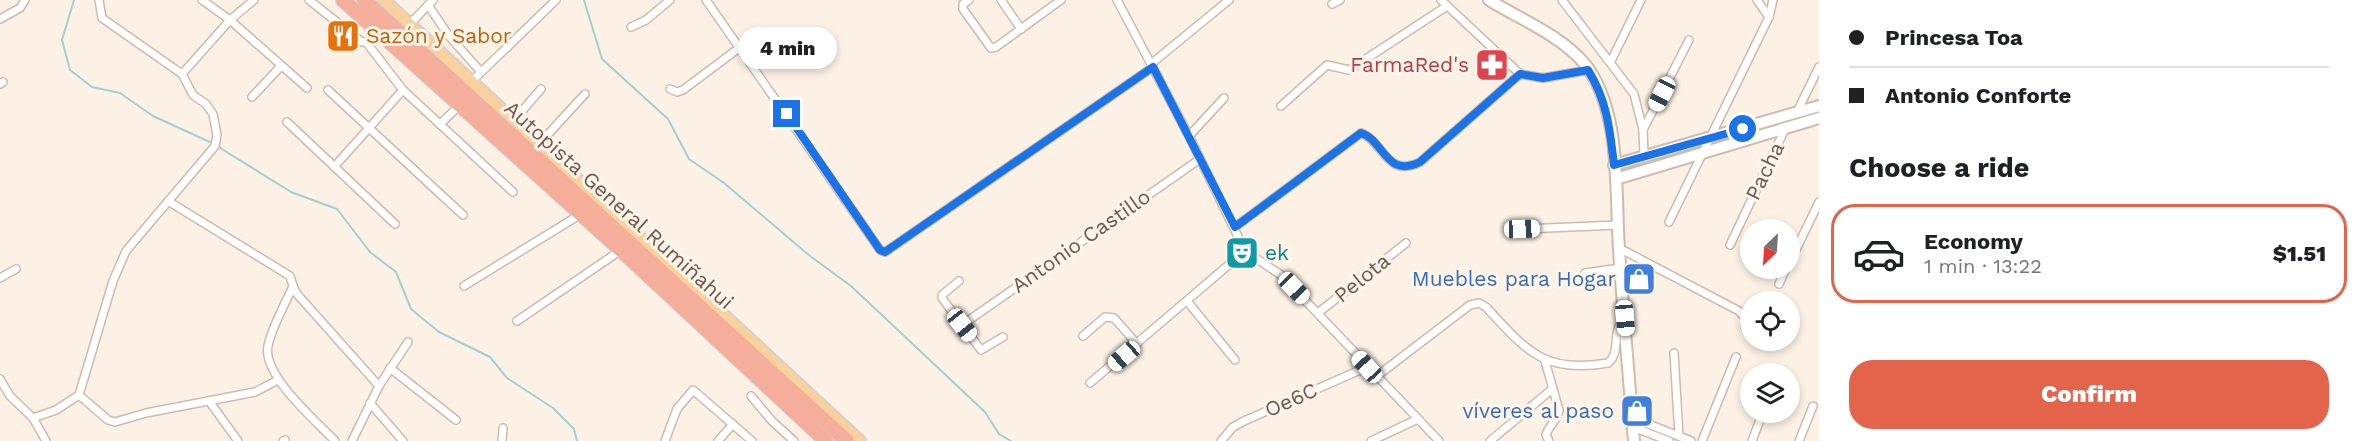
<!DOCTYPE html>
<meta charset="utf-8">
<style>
body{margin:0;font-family:"Work Sans",sans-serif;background:#f6f6f6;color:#202124;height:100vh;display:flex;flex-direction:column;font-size:22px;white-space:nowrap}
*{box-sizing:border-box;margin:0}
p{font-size:20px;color:#757577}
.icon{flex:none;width:33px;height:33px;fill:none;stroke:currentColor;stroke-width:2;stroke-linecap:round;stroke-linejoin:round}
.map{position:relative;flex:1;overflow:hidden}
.details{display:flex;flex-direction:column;background:#fff;width:540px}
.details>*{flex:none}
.hud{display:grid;align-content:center;height:132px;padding:0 30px;background:#fff}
.needle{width:39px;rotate:205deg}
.controls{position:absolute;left:1740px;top:219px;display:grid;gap:12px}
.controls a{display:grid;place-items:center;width:60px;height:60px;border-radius:50%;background:#fff;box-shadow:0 3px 9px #0003;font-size:30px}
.end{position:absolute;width:27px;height:27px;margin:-14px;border:8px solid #1a73e8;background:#fff;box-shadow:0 0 0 3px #fff}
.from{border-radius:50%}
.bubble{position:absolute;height:42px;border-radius:21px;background:#fff;box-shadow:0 3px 9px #0003;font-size:20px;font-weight:800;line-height:42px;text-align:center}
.car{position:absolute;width:18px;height:36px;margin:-18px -9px;border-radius:8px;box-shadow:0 0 4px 2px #0007;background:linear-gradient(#fff 24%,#345 0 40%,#fff 0 76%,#345 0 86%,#fff 0)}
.hud b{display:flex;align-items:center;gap:21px;height:57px;font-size:22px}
.hud b+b{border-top:2px solid #e0e0e0}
.hud i{width:15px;height:15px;background:#202124}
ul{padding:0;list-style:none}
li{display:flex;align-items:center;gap:18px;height:99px;margin:0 12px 9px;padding:0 18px;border:3px solid transparent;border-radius:24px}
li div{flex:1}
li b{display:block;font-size:22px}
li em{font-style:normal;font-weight:800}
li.active{border-color:#e3644b}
li>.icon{width:54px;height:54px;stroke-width:1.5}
h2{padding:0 30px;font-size:27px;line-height:72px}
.primary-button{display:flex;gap:12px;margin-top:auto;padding:12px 30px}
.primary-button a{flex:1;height:69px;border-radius:24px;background:#e3644b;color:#fff;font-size:24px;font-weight:800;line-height:69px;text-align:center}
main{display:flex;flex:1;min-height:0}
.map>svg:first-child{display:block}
</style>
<main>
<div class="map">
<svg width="1819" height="441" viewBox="0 0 1819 441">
<rect width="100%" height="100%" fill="#fcf1e4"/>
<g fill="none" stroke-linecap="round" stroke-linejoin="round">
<g stroke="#9fd1d6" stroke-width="2">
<path d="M74,0L62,40L70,70L92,87L120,93L153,116L212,143"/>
<path d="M584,0L602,59L668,119L689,159L724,183L810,256L851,286L985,412L999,434L1011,441"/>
<path d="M217,146L291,192L337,209L370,252L396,272L411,309L439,332L490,357L507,378L553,408L574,429L577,441"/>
</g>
<defs>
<g id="street">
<path d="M202,0L230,20L307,88"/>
<path d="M309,0L362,42H370L383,35"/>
<path d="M706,0L880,250L885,252L1153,67"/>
<path d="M969,0L963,4V9L991,48L996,47L1061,0"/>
<path d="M1001,0L1021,29"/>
<path d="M1117,0L1189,136L1245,251L1281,275L1439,441"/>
<path d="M1441,0L1520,74L1543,78L1588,70"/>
<path d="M1562,0L1634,94L1643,130L1644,156"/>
<path d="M1757,0L1769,17"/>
<path d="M1332,4L1340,0"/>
<path d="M428,5L449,36L480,71"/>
<path d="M0,19L20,8L25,0"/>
<path d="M410,24L433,0"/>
<path d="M631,27L646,20L670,0"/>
<path d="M366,42L403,90L513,192"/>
<path d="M1611,61L1641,0"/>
<path d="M1151,64L1229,0"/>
<path d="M182,74L230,20L254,0"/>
<path d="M472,81L556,0"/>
<path d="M0,84L3,82"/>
<path d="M670,89L677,92L683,90L739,48"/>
<path d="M328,90L463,215"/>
<path d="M252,97L281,66"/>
<path d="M1281,106L1327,65L1349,70L1447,6"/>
<path d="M1797,112L1819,67"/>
<path d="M515,119L541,89"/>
<path d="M287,122L395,224"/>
<path d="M440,124L460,105"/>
<path d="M1643,130L1689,40"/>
<path d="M1189,136L1224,98"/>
<path d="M540,143L585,94"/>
<path d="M334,167L403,90"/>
<path d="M168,201L290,276L293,286C285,305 272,326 268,346C262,375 316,421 335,441"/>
<path d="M1669,222L1769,17L1773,0"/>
<path d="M1235,227L1361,133C1384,141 1386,179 1420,162L1520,74"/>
<path d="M1523,229L1618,225"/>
<path d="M1730,245L1785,129"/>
<path d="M1619,248L1739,311L1745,318V327"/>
<path d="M1790,262L1819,202"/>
<path d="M1585,273L1620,268"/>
<path d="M0,278L16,269"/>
<path d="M959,281L942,295V298L981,350L1003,337"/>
<path d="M1779,284L1786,268"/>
<path d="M293,286L297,294L379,386"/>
<path d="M464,286L581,214"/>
<path d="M1187,301L1235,360"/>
<path d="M1318,313L1406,243"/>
<path d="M517,321L621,250"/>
<path d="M962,325L1200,159"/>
<path d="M1083,336L1105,317L1114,318L1137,344"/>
<path d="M1674,353L1679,436"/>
<path d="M1545,361L1559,410C1557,421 1549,425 1546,435L1549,441"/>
<path d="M390,368L456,420"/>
<path d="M1377,376L1470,305L1479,303L1486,307C1526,350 1543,374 1608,363C1622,352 1610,331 1625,318"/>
<path d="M0,379L10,396L33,418L46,441"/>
<path d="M1090,383L1245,251"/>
<path d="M79,395L108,420L115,422L146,413L255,392L278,380"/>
<path d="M751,396L772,421L794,441"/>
<path d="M209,401L238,441"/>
<path d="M370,403L403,441"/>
<path d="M33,418L56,410L79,395L113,281L126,251L215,146L217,135L213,114L206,104L193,95L182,74L102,18L99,0"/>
<path d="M1633,418L1691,441"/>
<path d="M1633,427L1669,441"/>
<path d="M283,441L285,440"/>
<path d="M352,441L379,386L408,342"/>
<path d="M502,441L503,428"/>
<path d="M665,441L677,409L693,390L752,441"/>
<path d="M718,441L733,424"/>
<path d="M1221,441L1233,427L1244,421L1367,367"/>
<path d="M1371,441L1418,419"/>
<path d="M1490,441L1551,390"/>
<path d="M1702,441L1736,357"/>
<path d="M1752,441L1763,412"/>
<path d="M1799,441L1813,406"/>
</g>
<g id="secondary">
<path d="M1489,0C1520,19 1560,35 1584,63C1622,109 1615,193 1619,249C1623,313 1629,377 1634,441"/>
<path d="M1614,165L1819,106"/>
<path d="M1616,179L1819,118"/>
</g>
<path id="primary" d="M384,0L860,441"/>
<g id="highway">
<path d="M343,0L621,250L826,441"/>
<path d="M364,0L847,441"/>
</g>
</defs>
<use href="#street" stroke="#cfbaad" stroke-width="10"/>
<use href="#secondary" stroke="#d2baab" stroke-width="14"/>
<use href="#primary" stroke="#d8d0cc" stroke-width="14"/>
<use href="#highway" stroke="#d8d0cc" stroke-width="16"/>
<use href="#street" stroke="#fff" stroke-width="7"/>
<use href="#secondary" stroke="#fff" stroke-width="10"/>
<use href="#primary" stroke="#f9d19d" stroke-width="10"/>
<use href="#highway" stroke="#f5ae9c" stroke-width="14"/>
</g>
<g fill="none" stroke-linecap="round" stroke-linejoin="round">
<path stroke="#1a73e8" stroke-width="8" d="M787,114L880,250L885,252L1153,67L1235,227L1361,133C1384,140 1386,179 1420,162L1520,74L1543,78L1588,70C1607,100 1610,130 1614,165L1743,129"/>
</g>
<defs>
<symbol id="restaurant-square" viewBox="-11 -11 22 22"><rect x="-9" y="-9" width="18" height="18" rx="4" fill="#e8710a" stroke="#fff5ea"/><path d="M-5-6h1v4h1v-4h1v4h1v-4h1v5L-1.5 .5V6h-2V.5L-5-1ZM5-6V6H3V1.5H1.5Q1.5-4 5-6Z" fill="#fff"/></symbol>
<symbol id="pharmacy-square" viewBox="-11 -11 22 22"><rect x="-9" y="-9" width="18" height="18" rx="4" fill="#e0444e" stroke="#fff5ea"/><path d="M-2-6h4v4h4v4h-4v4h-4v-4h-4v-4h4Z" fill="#fff"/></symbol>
<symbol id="theatre-square" viewBox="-11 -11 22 22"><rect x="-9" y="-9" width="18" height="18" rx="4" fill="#0f9aa8" stroke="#fff5ea"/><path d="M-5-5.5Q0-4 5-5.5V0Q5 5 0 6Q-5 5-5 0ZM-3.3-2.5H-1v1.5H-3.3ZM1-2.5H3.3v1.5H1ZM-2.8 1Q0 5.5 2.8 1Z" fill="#fff"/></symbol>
<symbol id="shop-square" viewBox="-11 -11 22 22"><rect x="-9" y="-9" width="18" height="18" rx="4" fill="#3f7fe0" stroke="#fff5ea"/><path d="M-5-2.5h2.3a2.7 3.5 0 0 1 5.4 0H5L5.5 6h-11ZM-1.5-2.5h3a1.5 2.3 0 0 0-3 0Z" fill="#fff"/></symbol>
</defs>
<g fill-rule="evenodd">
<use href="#restaurant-square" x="324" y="17" width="38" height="38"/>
<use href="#pharmacy-square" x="1473" y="46" width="38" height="38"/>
<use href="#theatre-square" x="1223" y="234" width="38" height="38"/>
<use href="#shop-square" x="1620" y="260" width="38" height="38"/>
<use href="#shop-square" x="1618" y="392" width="38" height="38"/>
</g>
<g text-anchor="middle" stroke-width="6" stroke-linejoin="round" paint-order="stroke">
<g font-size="21" fill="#c56008" stroke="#fff5ea" text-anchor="start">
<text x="366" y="43">Sazón y Sabor</text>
</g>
<g font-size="21" fill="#be3a42" stroke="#fff5ea" text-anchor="end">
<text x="1469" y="72">FarmaRed's</text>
</g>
<g font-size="21" fill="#73564a" stroke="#fff5ea">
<text transform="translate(1765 171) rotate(-64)" y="7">Pacha</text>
<text transform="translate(619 205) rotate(42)" y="7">Autopista General Rumiñahui</text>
<text transform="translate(1081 241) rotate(-35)" y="7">Antonio Castillo</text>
<text transform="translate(1362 278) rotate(-39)" y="7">Pelota</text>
<text transform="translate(1291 400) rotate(-24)" y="7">Oe6C</text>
</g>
<g font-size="21" fill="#0d838f" stroke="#fff5ea" text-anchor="start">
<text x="1265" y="260">ek</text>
</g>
<g font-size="21" fill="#366cbe" stroke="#fff5ea" text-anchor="end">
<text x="1616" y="286">Muebles para Hogar</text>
<text x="1614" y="418">víveres al paso</text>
</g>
</g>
</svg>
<div class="controls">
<a><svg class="needle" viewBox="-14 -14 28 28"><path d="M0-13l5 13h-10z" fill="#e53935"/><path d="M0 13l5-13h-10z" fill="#757577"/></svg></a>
<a><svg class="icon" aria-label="locate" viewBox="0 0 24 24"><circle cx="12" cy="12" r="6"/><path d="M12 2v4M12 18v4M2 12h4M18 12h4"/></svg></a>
<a><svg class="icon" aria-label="layers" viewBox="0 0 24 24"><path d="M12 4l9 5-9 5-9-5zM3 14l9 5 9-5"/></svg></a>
</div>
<i class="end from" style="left:1743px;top:129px"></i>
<i class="end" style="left:787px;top:114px"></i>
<div class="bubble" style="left:738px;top:27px;width:99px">4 min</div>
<i class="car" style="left:1662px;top:94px;rotate:207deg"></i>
<i class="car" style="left:1522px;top:229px;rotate:88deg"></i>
<i class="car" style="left:1294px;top:288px;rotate:136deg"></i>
<i class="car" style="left:1625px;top:318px;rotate:175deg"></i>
<i class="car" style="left:962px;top:325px;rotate:142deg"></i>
<i class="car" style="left:1124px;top:356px;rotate:229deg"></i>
<i class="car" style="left:1367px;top:367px;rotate:318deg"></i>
</div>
<section class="details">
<div class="hud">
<b><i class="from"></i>Princesa Toa</b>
<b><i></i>Antonio Conforte</b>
</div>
<h2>Choose a ride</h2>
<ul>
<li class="active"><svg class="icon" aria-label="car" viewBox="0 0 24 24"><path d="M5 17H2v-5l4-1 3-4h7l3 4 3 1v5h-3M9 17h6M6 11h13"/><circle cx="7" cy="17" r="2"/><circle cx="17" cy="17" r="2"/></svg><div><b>Economy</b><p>1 min · 13:22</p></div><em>$1.51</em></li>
</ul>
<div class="primary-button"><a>Confirm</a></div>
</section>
</main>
